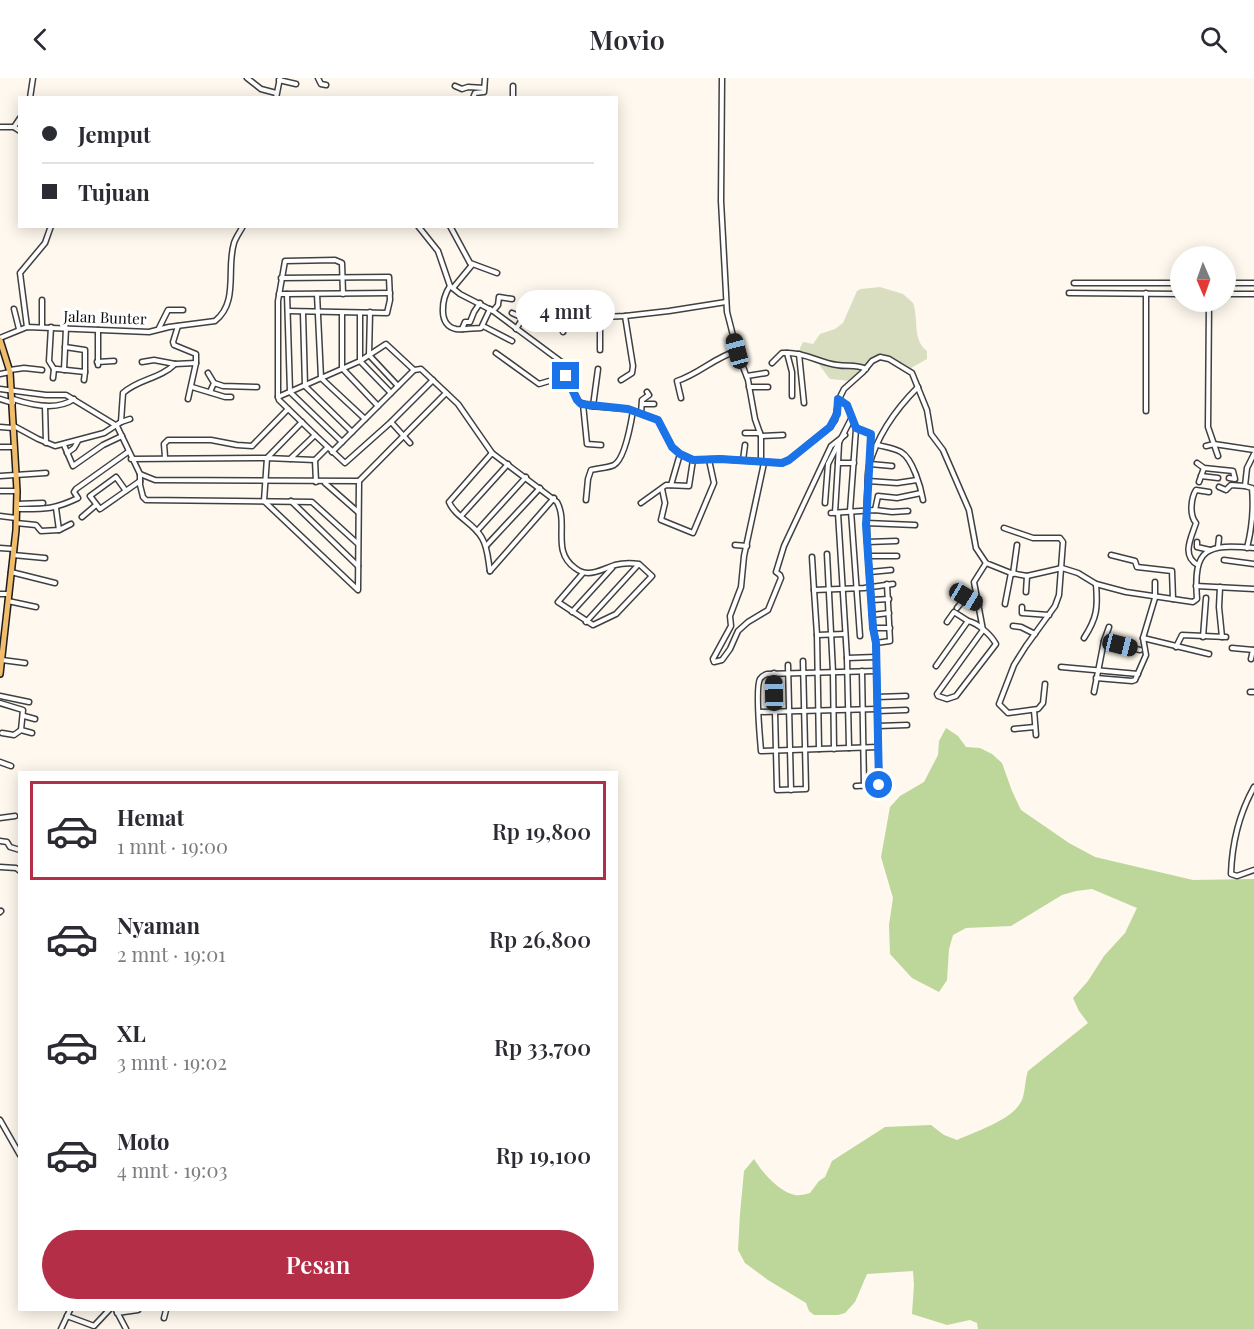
<!DOCTYPE html>
<html lang="id">
<meta charset="utf-8">
<style>
body{margin:0;font-family:"Playfair Display",serif;background:#f7f7f7;color:#2b2b33;height:100vh;display:flex;flex-direction:column;font-size:22px;white-space:nowrap}
*{box-sizing:border-box;margin:0}
p{font-size:20px;color:#7c7c81}
.icon{flex:none;width:33px;height:33px;fill:none;stroke:currentColor;stroke-width:2;stroke-linecap:round;stroke-linejoin:round}
.map{position:relative;flex:1;overflow:hidden}
.details{position:absolute;left:18px;top:693px;width:600px;height:540px;display:flex;flex-direction:column;background:#fff;border-radius:0px;box-shadow:0 3px 15px #0003}
.details>*{flex:none}
.guide{position:absolute;left:18px;top:18px;width:600px;height:132px;border-radius:0px;box-shadow:0 3px 15px #0003;display:grid;align-content:center;height:132px;padding:0 24px;background:#fff}
.needle{width:39px;rotate:178deg}
.tools{position:absolute;left:1170px;top:168px;display:grid;gap:12px}
.tools a{display:grid;place-items:center;width:66px;height:66px;border-radius:50%;background:#fff;box-shadow:0 3px 15px #0003;font-size:30px}
.end{position:absolute;width:27px;height:27px;margin:-14px;border:8px solid #1a73e8;background:#fff;box-shadow:0 0 0 3px #fff}
.from{border-radius:50%}
.bubble{position:absolute;height:42px;border-radius:21px;background:#fff;box-shadow:0 3px 15px #0003;font-size:20px;font-weight:600;line-height:42px;text-align:center}
.car{position:absolute;width:18px;height:36px;margin:-18px -9px;border-radius:8px;box-shadow:0 0 4px 2px #0007;background:linear-gradient(#222 24%,#8ab4d8 0 40%,#222 0 76%,#8ab4d8 0 86%,#222 0)}
.guide b{display:flex;align-items:center;gap:21px;height:57px;font-size:22px}
.guide b+b{border-top:2px solid #e1e1e2}
.guide i{width:15px;height:15px;background:#2b2b33}
ul{padding:10px 0 0;list-style:none}
li{display:flex;align-items:center;gap:18px;height:99px;margin:0 12px 9px;padding:0 12px;border:3px solid transparent;border-radius:0px}
li div{flex:1}
li b{display:block;font-size:22px}
li em{font-style:normal;font-weight:600}
li.active{border-color:#b42e47}
li>.icon{width:54px;height:54px;stroke-width:1.5}
.button{display:flex;gap:12px;margin-top:auto;padding:12px 24px}
.button a{flex:1;height:69px;border-radius:36px;background:#b42e47;color:#fff;font-size:24px;font-weight:600;line-height:69px;text-align:center}
header{display:flex;justify-content:space-between;align-items:center;height:78px;padding:0 24px;background:#fff;font-size:27px;font-weight:600}
.map>svg:first-child{display:block}
</style>
<header><svg class="icon" aria-label="back" viewBox="0 0 24 24"><path d="M15 5l-7 7 7 7"/></svg>Movio<svg class="icon" aria-label="search" viewBox="0 0 24 24"><circle cx="10" cy="10" r="6"/><path d="M15 15l6 6"/></svg></header>
<div class="map">
<svg width="1254" height="1251" viewBox="0 0 1254 1251">
<rect width="100%" height="100%" fill="#fef8ee"/>
<path fill="#bdd69a" d="M946,650L958,658L966,669L980,670L992,676L1002,685L1012,713L1021,732L1069,765L1095,779L1193,802L1254,801V1251H978L977,1245L970,1242L947,1247L912,1236L914,1207L913,1193L867,1196L855,1224L845,1235L838,1237H814L809,1233L806,1225L768,1202L745,1185L738,1172L740,1136L744,1093L754,1081C762,1094 779,1114 795,1117C800,1118 806,1116 810,1115L819,1103L825,1099L832,1083L885,1049L931,1047L944,1057L957,1062C976,1053 1013,1042 1022,1022C1025,1015 1025,1002 1028,993L1088,945L1079,933L1073,920L1088,903L1104,878L1125,855L1137,830L1092,811L1076,813L1062,817L1011,848L966,850L953,857L949,871L947,902L939,914L912,900L890,876L889,847L893,820L881,779L890,729L900,718L924,704L938,677L939,663Z"/>
<path fill="#d9dec0" d="M880,209L903,216L913,225C919,241 912,262 927,273V281L911,290C877,268 878,280 852,303L830,301C817,286 821,282 800,274V270L803,264L813,266L820,256L835,251L843,245L857,213L861,211Z"/>
<g fill="none" stroke-linecap="round" stroke-linejoin="round">
<defs>
<g id="minor">
<path d="M247,0L261,11L276,15"/>
<path d="M318,0L321,6L326,7"/>
<path d="M722,0L721,123L727,234L737,273L748,302L755,341L761,358V384"/>
<path d="M279,2L296,6"/>
<path d="M455,8L462,11L468,9L484,10"/>
<path d="M513,8V20"/>
<path d="M30,20L33,0"/>
<path d="M276,20L280,0"/>
<path d="M473,20L475,15L484,14L485,0"/>
<path d="M0,49H14L20,53"/>
<path d="M14,49L20,40"/>
<path d="M418,148L438,173L450,208L460,216L493,233L563,285L566,298L579,324L590,328L628,331L658,342L672,369L680,376L693,382L720,381L782,385L789,382L830,349L835,342L839,321L844,311L863,294L872,283L880,279L889,281L912,295L927,332L931,356L943,372L969,432L976,470L986,485L1011,495L1027,498L1062,490L1078,495L1096,506L1126,514L1193,524L1197,521C1193,469 1207,466 1254,470"/>
<path d="M450,148L470,185L497,195"/>
<path d="M281,200L389,199L390,222L387,235L288,233"/>
<path d="M1074,205H1180"/>
<path d="M1226,205H1254"/>
<path d="M450,208C442,220 437,247 456,251C463,252 474,250 481,250L490,231"/>
<path d="M453,210L472,187"/>
<path d="M1069,215L1180,216"/>
<path d="M279,216H287L290,314L342,364"/>
<path d="M287,216L390,215"/>
<path d="M317,216L321,300L365,341"/>
<path d="M1226,216H1254"/>
<path d="M1209,224L1208,349L1218,378"/>
<path d="M14,231L19,251"/>
<path d="M493,233L498,227L499,219L512,221"/>
<path d="M370,234L369,277L398,308"/>
<path d="M303,235L305,308L352,354"/>
<path d="M342,235V290L378,328"/>
<path d="M360,235V283L391,315"/>
<path d="M512,235L523,240"/>
<path d="M178,248L173,264L174,267L196,276V285L188,321"/>
<path d="M483,248L512,263"/>
<path d="M27,249L20,195L45,165L51,148"/>
<path d="M42,249V222"/>
<path d="M51,249L49,283L54,291"/>
<path d="M159,250L168,232H183"/>
<path d="M462,251L465,244H470L474,234L480,225"/>
<path d="M516,251L523,240L561,248L563,254"/>
<path d="M0,260L27,249L149,254L169,249L215,243C239,224 226,191 234,165C236,159 240,154 243,148"/>
<path d="M65,269L85,272V294"/>
<path d="M600,272V244L602,239L625,238L669,233L726,224"/>
<path d="M496,275L539,306L566,298"/>
<path d="M787,275C804,274 820,285 837,287C848,289 856,286 866,291"/>
<path d="M799,276L804,325"/>
<path d="M97,284L114,283"/>
<path d="M142,284L154,282L175,286L196,285"/>
<path d="M772,285L782,275H787L792,294V318"/>
<path d="M98,287V252"/>
<path d="M10,292L24,290L42,292"/>
<path d="M64,292L66,250"/>
<path d="M208,295L214,305"/>
<path d="M0,296L10,294"/>
<path d="M747,298L766,295"/>
<path d="M53,300L54,291H57L85,294L84,302"/>
<path d="M433,302L391,344L345,385L315,357L290,381L267,380L264,423L358,512L359,403L446,315"/>
<path d="M621,302L632,295L633,288L625,238"/>
<path d="M192,309L225,319H231"/>
<path d="M749,309H768"/>
<path d="M0,311L46,317H66L117,348L140,396V407L143,419L146,422L312,424L357,465"/>
<path d="M210,314L214,305L223,308L257,309"/>
<path d="M278,319V223L285,183L335,182L342,185L343,216"/>
<path d="M681,320L677,303C699,296 715,279 737,273"/>
<path d="M0,321L13,325"/>
<path d="M13,321C31,327 57,333 74,321"/>
<path d="M839,321L847,327L856,350L871,356L870,386L892,388"/>
<path d="M583,326L587,366L601,367"/>
<path d="M643,326H654"/>
<path d="M45,328L46,365"/>
<path d="M593,328L598,291"/>
<path d="M1146,333V215"/>
<path d="M641,335L642,322L649,317L647,314"/>
<path d="M121,344L123,315C138,301 160,301 175,286"/>
<path d="M391,344L410,365"/>
<path d="M14,348L38,361L55,368L104,355L121,344L130,341"/>
<path d="M0,349L13,350"/>
<path d="M745,355H760"/>
<path d="M315,357L279,322L278,319L360,283L386,266L414,292"/>
<path d="M761,358L783,357"/>
<path d="M64,367L73,388L103,367L122,358"/>
<path d="M878,367C885,369 894,370 901,374C913,381 921,410 923,422"/>
<path d="M1206,368L1214,366L1254,372"/>
<path d="M0,369H14"/>
<path d="M332,374L414,292L421,291L458,326L492,375"/>
<path d="M67,375L74,370L78,363"/>
<path d="M165,379L164,366L168,362H211L237,367L252,368L288,331"/>
<path d="M131,381L267,380L302,344"/>
<path d="M291,381L315,382L327,370"/>
<path d="M315,382L316,404"/>
<path d="M743,382L745,367"/>
<path d="M764,385L744,478L741,509L730,538L731,548L713,581L714,584L722,582L730,571L738,553L748,544L768,532L781,500L780,497L776,494L784,468L831,368L845,357"/>
<path d="M838,385L839,365"/>
<path d="M1197,385L1204,390L1233,393L1235,401L1229,400"/>
<path d="M140,396L155,402L359,403"/>
<path d="M0,398L46,395"/>
<path d="M1201,398L1218,400"/>
<path d="M868,403L897,405L917,402"/>
<path d="M1199,404L1204,390"/>
<path d="M325,405L358,434"/>
<path d="M671,407L680,376"/>
<path d="M1219,409L1226,412L1231,407L1245,408"/>
<path d="M662,411L665,425L661,442L693,455L714,405L709,382"/>
<path d="M0,413H17"/>
<path d="M126,413L116,399L90,418L100,431L140,403"/>
<path d="M586,422L588,401L591,392C598,390 608,390 614,387C625,381 631,345 633,333"/>
<path d="M291,423L358,488"/>
<path d="M641,425L666,407L689,408L693,382"/>
<path d="M825,425L828,386L851,341"/>
<path d="M17,426L43,425"/>
<path d="M56,430L59,452"/>
<path d="M17,431C44,431 53,432 78,420L74,414L76,411L128,374"/>
<path d="M875,432L878,418L897,420L921,415"/>
<path d="M850,433L856,351"/>
<path d="M851,433L860,558"/>
<path d="M831,435L875,432L892,434L908,433"/>
<path d="M835,435L838,385H854"/>
<path d="M838,435L847,580L849,670"/>
<path d="M0,438L16,440"/>
<path d="M461,438L508,386"/>
<path d="M82,439L96,427"/>
<path d="M16,445L36,447L41,453L59,452L71,446"/>
<path d="M866,445L915,447"/>
<path d="M1004,450L1033,460H1060L1063,464L1059,517L1055,528L1026,568L1014,587L999,626L1008,635L1038,631L1043,625L1045,606"/>
<path d="M477,453L526,399"/>
<path d="M867,464L896,463"/>
<path d="M1197,464V469L1210,472"/>
<path d="M735,467L747,468"/>
<path d="M486,468L540,410"/>
<path d="M1218,469L1219,460"/>
<path d="M0,470L14,471"/>
<path d="M1247,470C1252,450 1254,431 1252,410L1245,408L1247,390L1254,376"/>
<path d="M827,476L833,594L834,671"/>
<path d="M13,477L45,480"/>
<path d="M1111,477L1135,483L1137,489L1172,493L1173,521"/>
<path d="M869,478H897"/>
<path d="M812,479L814,512L864,510L893,506"/>
<path d="M1224,482L1254,486"/>
<path d="M1198,487C1181,478 1191,460 1196,445C1189,437 1191,420 1196,412L1209,414"/>
<path d="M490,493C488,482 488,470 482,460C474,445 455,439 449,424L492,375L557,424C569,446 551,473 575,490C579,493 582,495 588,495C598,495 605,490 615,487C623,485 631,485 639,486L652,498L616,536L593,547L558,524L583,495"/>
<path d="M490,493L554,420"/>
<path d="M11,494L55,505"/>
<path d="M870,494L891,492"/>
<path d="M1013,496L1017,467"/>
<path d="M1196,508L1254,511"/>
<path d="M1220,509L1219,529L1222,559"/>
<path d="M814,512L817,557L819,671"/>
<path d="M1026,514L1027,498"/>
<path d="M0,516H9"/>
<path d="M872,522L889,521"/>
<path d="M8,523L36,529"/>
<path d="M1005,526L1011,495"/>
<path d="M1022,529V535L1049,537"/>
<path d="M957,530L966,519L979,527"/>
<path d="M572,534L612,490"/>
<path d="M872,537L889,535"/>
<path d="M586,544L638,487"/>
<path d="M947,544L954,534L968,543"/>
<path d="M1013,548L1021,549L1035,556"/>
<path d="M873,550H890"/>
<path d="M817,557L845,556"/>
<path d="M1203,559L1206,520"/>
<path d="M1084,560C1097,540 1098,530 1096,506"/>
<path d="M1143,560L1209,576"/>
<path d="M1104,563L1140,572"/>
<path d="M876,565L890,563L887,506"/>
<path d="M1176,569L1182,557L1226,559"/>
<path d="M1232,570L1254,572"/>
<path d="M847,580L876,579"/>
<path d="M1251,581L1253,572"/>
<path d="M2,582L25,585"/>
<path d="M788,587L791,712"/>
<path d="M936,588L968,543C978,545 991,557 996,566L956,618L947,621L938,618L937,616L983,552L974,504L986,485"/>
<path d="M1061,589L1138,596"/>
<path d="M862,593L864,708"/>
<path d="M876,593L767,596C764,597 762,598 760,601C755,610 760,660 761,673L878,669"/>
<path d="M774,595L777,712L806,711L803,583"/>
<path d="M1096,600L1132,603L1135,602L1146,577L1143,560L1155,520V504"/>
<path d="M1094,614L1104,563L1109,549"/>
<path d="M1250,614H1254"/>
<path d="M0,618L29,624"/>
<path d="M877,619L906,618"/>
<path d="M0,625L23,632L21,652L32,655"/>
<path d="M1034,632L1036,657"/>
<path d="M877,633L906,632"/>
<path d="M759,634L877,631"/>
<path d="M24,638L35,641"/>
<path d="M878,648L907,647"/>
<path d="M1014,651L1035,649"/>
<path d="M2,655L14,657L21,652"/>
<path d="M0,684L11,688"/>
<path d="M856,708L879,707V705L876,565L873,550C871,507 865,464 867,420C868,409 867,398 869,388C877,358 897,330 918,309"/>
<path d="M1254,709C1239,736 1232,765 1231,796L1237,798L1254,792"/>
<path d="M0,740L15,738"/>
<path d="M0,763L7,764L10,769L20,772"/>
<path d="M0,789L16,790L20,793"/>
<path d="M0,834L1,833"/>
<path d="M0,1042L20,1077"/>
<path d="M116,1232L126,1251"/>
<path d="M117,1235L138,1232"/>
<path d="M67,1238L94,1248L109,1232"/>
<path d="M164,1240L166,1232"/>
<path d="M61,1251L70,1232"/>
</g>
<path id="major" d="M0,262L10,294L17,413L16,452L0,596"/>
</defs>
<use href="#minor" stroke="#404040" stroke-width="7"/>
<use href="#major" stroke="#1e1e1e" stroke-width="8"/>
<use href="#minor" stroke="#fff" stroke-width="4"/>
<use href="#major" stroke="#f0bd6c" stroke-width="5"/>
</g>
<g fill="none" stroke-linecap="round" stroke-linejoin="round">
<path stroke="#1a73e8" stroke-width="8" d="M566,298L577,322L581,326L628,331L658,342L672,369L680,376L693,382L720,381L782,385L789,382L830,349L837,336L838,321L847,327L856,350L871,356L866,447L873,550L876,565L879,707"/>
</g>
<g text-anchor="middle" stroke-width="6" stroke-linejoin="round" paint-order="stroke">
<g font-size="15" fill="#0d0d0d" stroke="#fff">
<text transform="translate(105 240) rotate(2)" y="5">Jalan Bunter</text>
</g>
</g>
</svg>
<div class="tools">
<a><svg class="needle" viewBox="-14 -14 28 28"><path d="M0-13l5 13h-10z" fill="#e53935"/><path d="M0 13l5-13h-10z" fill="#7c7c81"/></svg></a>
</div>
<i class="end from" style="left:879px;top:707px"></i>
<i class="end" style="left:566px;top:298px"></i>
<div class="bubble" style="left:516px;top:212px;width:99px">4 mnt</div>
<i class="car" style="left:737px;top:273px;rotate:345deg"></i>
<i class="car" style="left:966px;top:519px;rotate:121deg"></i>
<i class="car" style="left:1120px;top:567px;rotate:104deg"></i>
<i class="car" style="left:774px;top:615px;rotate:359deg"></i>
<div class="guide">
<b><i class="from"></i>Jemput</b>
<b><i></i>Tujuan</b>
</div>
<section class="details">
<ul>
<li class="active"><svg class="icon" aria-label="car" viewBox="0 0 24 24"><path d="M5 17H2v-5l4-1 3-4h7l3 4 3 1v5h-3M9 17h6M6 11h13"/><circle cx="7" cy="17" r="2"/><circle cx="17" cy="17" r="2"/></svg><div><b>Hemat</b><p>1 mnt · 19:00</p></div><em>Rp 19,800</em></li>
<li><svg class="icon" aria-label="car" viewBox="0 0 24 24"><path d="M5 17H2v-5l4-1 3-4h7l3 4 3 1v5h-3M9 17h6M6 11h13"/><circle cx="7" cy="17" r="2"/><circle cx="17" cy="17" r="2"/></svg><div><b>Nyaman</b><p>2 mnt · 19:01</p></div><em>Rp 26,800</em></li>
<li><svg class="icon" aria-label="car" viewBox="0 0 24 24"><path d="M5 17H2v-5l4-1 3-4h7l3 4 3 1v5h-3M9 17h6M6 11h13"/><circle cx="7" cy="17" r="2"/><circle cx="17" cy="17" r="2"/></svg><div><b>XL</b><p>3 mnt · 19:02</p></div><em>Rp 33,700</em></li>
<li><svg class="icon" aria-label="car" viewBox="0 0 24 24"><path d="M5 17H2v-5l4-1 3-4h7l3 4 3 1v5h-3M9 17h6M6 11h13"/><circle cx="7" cy="17" r="2"/><circle cx="17" cy="17" r="2"/></svg><div><b>Moto</b><p>4 mnt · 19:03</p></div><em>Rp 19,100</em></li>
</ul>
<div class="button"><a>Pesan</a></div>
</section>
</div>
